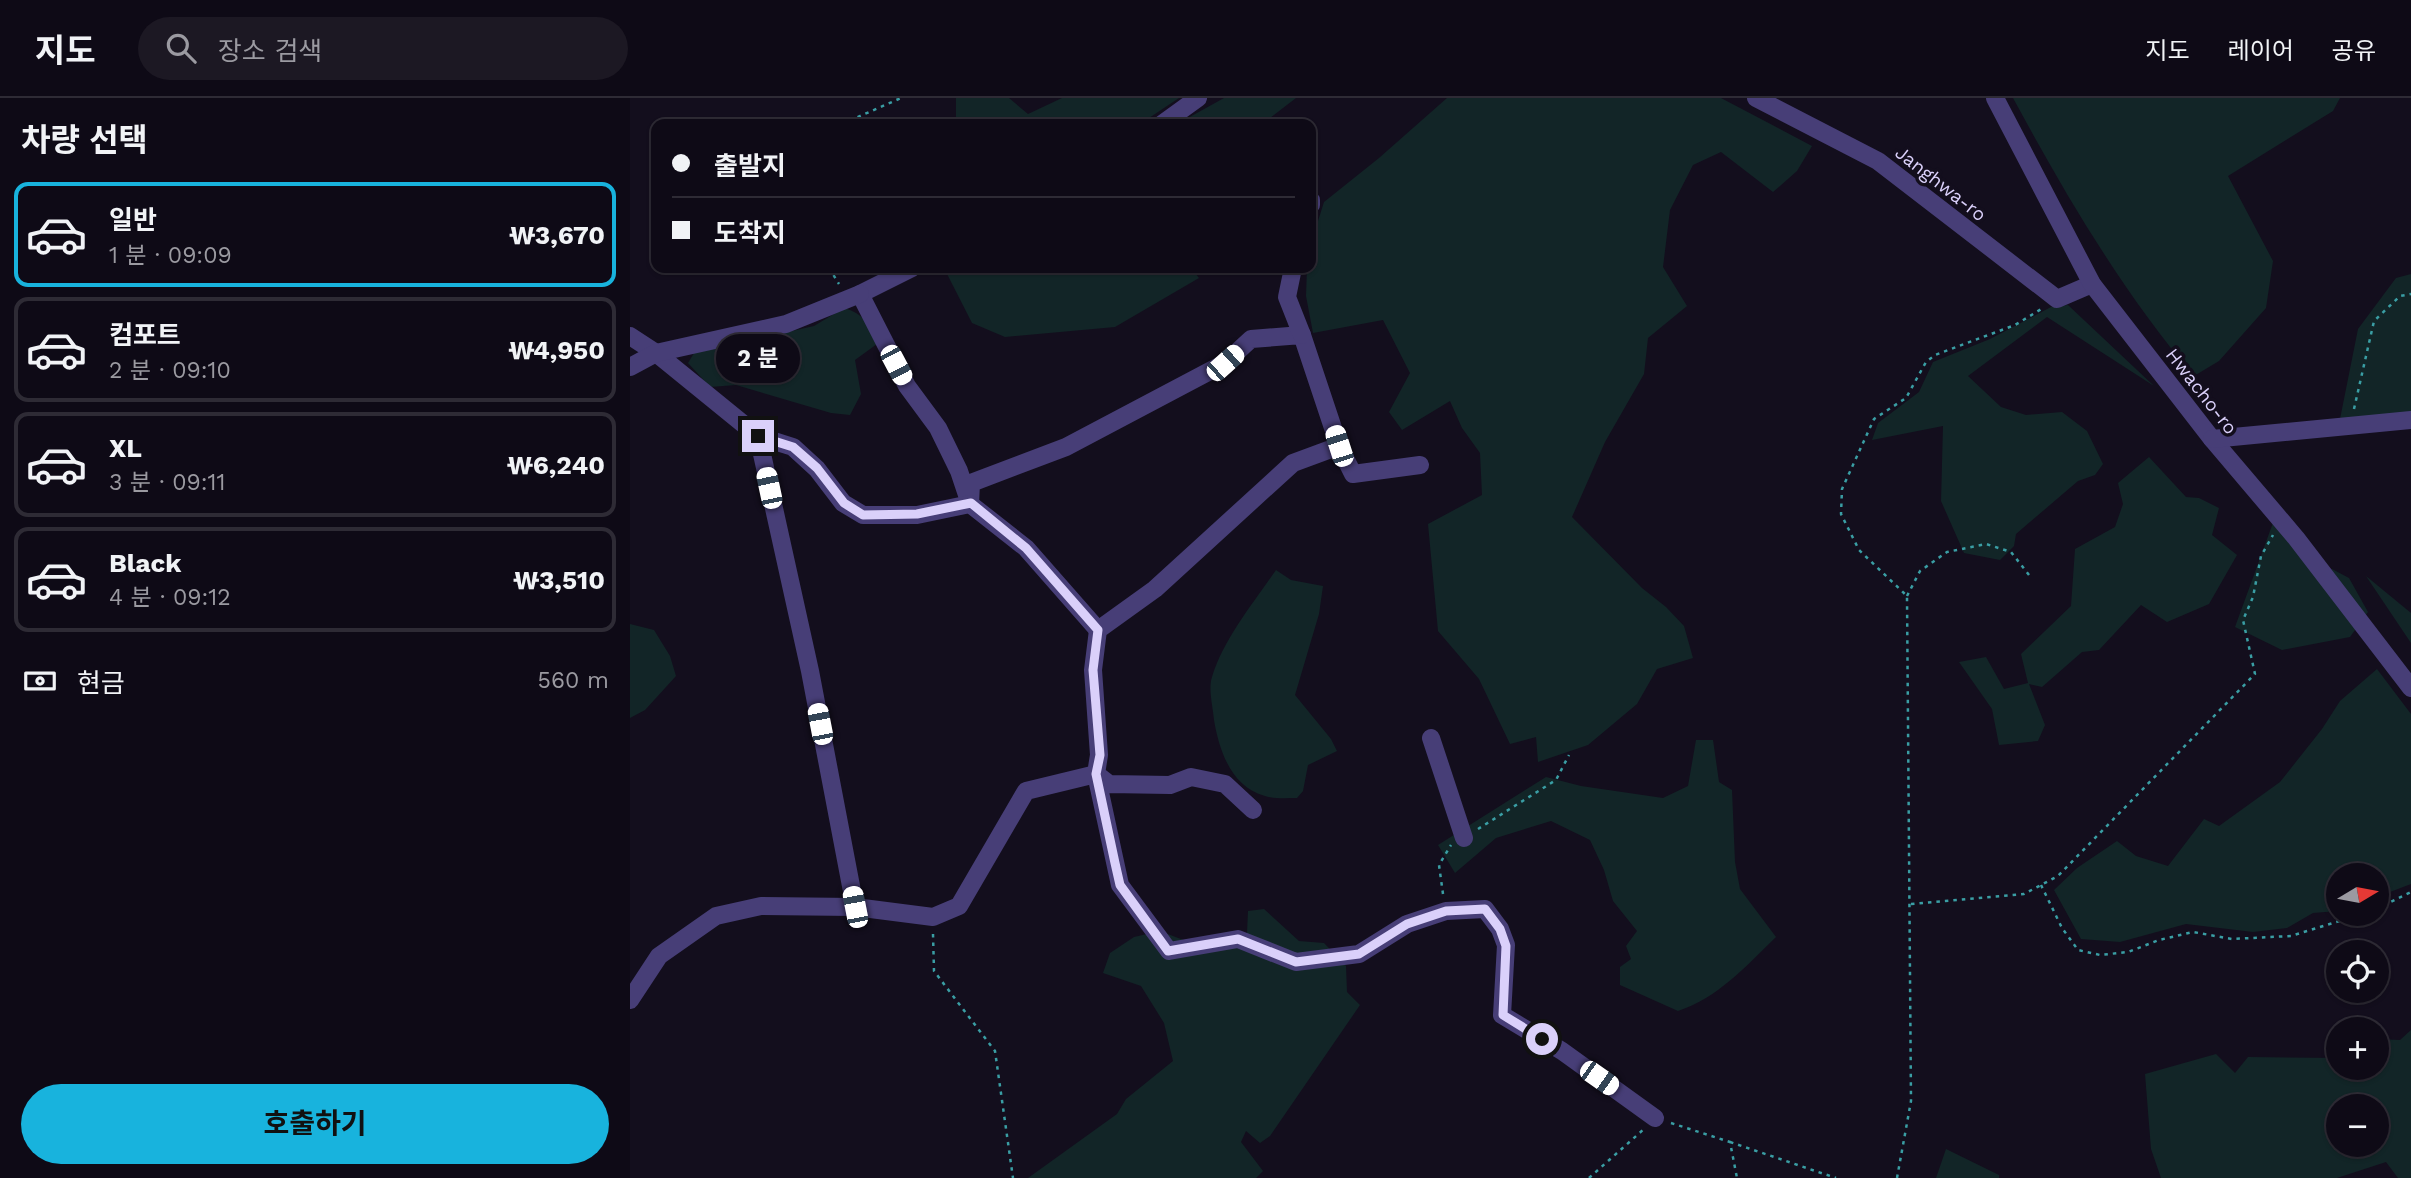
<!DOCTYPE html>
<html lang="ko">
<meta charset="utf-8">
<style>
body{margin:0;font-family:"Work Sans","Noto Sans KR",sans-serif;background:#1c1823;color:#f1f3f6;height:100vh;display:flex;flex-direction:column;font-size:26px;white-space:nowrap}
*{box-sizing:border-box;margin:0}
p{font-size:23px;color:#9b9aa1}
.icon{flex:none;width:38px;height:38px;fill:none;stroke:currentColor;stroke-width:2;stroke-linecap:round;stroke-linejoin:round}
.map{position:relative;flex:1;overflow:hidden}
.sheet{display:flex;flex-direction:column;background:#0e0a16;width:630px}
.sheet>*{flex:none}
.banner{position:absolute;left:21px;top:21px;width:665px;height:154px;border-radius:14px;box-shadow:0 2px 5px #0004,0 0 0 2px #2e2b35;display:grid;align-content:center;height:154px;padding:0 21px;background:#0e0a16}
.needle{width:46px;rotate:80deg}
.controls{position:absolute;left:1696px;top:765px;display:grid;gap:14px}
.controls a{display:grid;place-items:center;width:63px;height:63px;border-radius:50%;background:#0e0a16;box-shadow:0 2px 5px #0004,0 0 0 2px #2e2b35;font-size:35px}
.end{position:absolute;width:32px;height:32px;margin:-16px;border:9px solid #dad0fa;background:#111;box-shadow:0 0 0 4px #111}
.from{border-radius:50%}
.bubble{position:absolute;height:49px;border-radius:24px;background:#0e0a16;box-shadow:0 2px 5px #0004,0 0 0 2px #2e2b35;font-size:23px;font-weight:700;line-height:49px;text-align:center}
.car{position:absolute;width:21px;height:42px;margin:-21px -10px;border-radius:9px;box-shadow:0 0 5px 2px #0007;background:linear-gradient(#fff 24%,#345 0 40%,#fff 0 76%,#345 0 86%,#fff 0)}
.banner b{display:flex;align-items:center;gap:24px;height:66px;font-size:26px}
.banner b+b{border-top:2px solid #2e2b35}
.banner i{width:18px;height:18px;background:#f1f3f6}
ul{padding:0;list-style:none}
li{display:flex;align-items:center;gap:21px;height:105px;margin:0 14px 10px;padding:0 7px;border:4px solid #2e2b35;border-radius:14px}
li div{flex:1}
li b{display:block;font-size:26px}
li em{font-style:normal;font-weight:700}
li.active{border-color:#18b3dd}
li>.icon{width:63px;height:63px;stroke-width:1.5}
h2{padding:0 21px;font-size:32px;line-height:84px}
.pay{display:flex;align-items:center;gap:18px;height:77px;padding:0 21px;font-size:26px}
.pay p{margin-inline-start:auto}
.action{display:flex;gap:14px;margin-top:auto;padding:14px 21px}
.action a{flex:1;height:80px;border-radius:42px;background:#18b3dd;color:#111;font-size:28px;font-weight:700;line-height:80px;text-align:center}
header{display:flex;align-items:center;gap:42px;box-sizing:border-box;height:98px;padding:0 35px;background:#0e0a16;border-bottom:2px solid #2e2b35}
header strong{font-size:33px}
nav{display:flex;gap:38px;margin-inline-start:auto;font-size:24px}
.search{width:490px;height:63px;background:#1c1823;display:flex;align-items:center;gap:18px;box-sizing:border-box;padding:0 24px;border-radius:38px;color:#9b9aa1;font-size:26px}
main{display:flex;flex:1;min-height:0}
.map>svg:first-child{display:block}
</style>
<header>
<strong>지도</strong>
<div class="search"><svg class="icon" aria-label="search" viewBox="0 0 24 24"><circle cx="10" cy="10" r="6"/><path d="M15 15l6 6"/></svg>장소 검색</div>
<nav><a>지도</a><a>레이어</a><a>공유</a></nav>
</header>
<main>
<section class="sheet">
<h2>차량 선택</h2>
<ul>
<li class="active"><svg class="icon" aria-label="car" viewBox="0 0 24 24"><path d="M5 17H2v-5l4-1 3-4h7l3 4 3 1v5h-3M9 17h6M6 11h13"/><circle cx="7" cy="17" r="2"/><circle cx="17" cy="17" r="2"/></svg><div><b>일반</b><p>1 분 · 09:09</p></div><em>₩3,670</em></li>
<li><svg class="icon" aria-label="car" viewBox="0 0 24 24"><path d="M5 17H2v-5l4-1 3-4h7l3 4 3 1v5h-3M9 17h6M6 11h13"/><circle cx="7" cy="17" r="2"/><circle cx="17" cy="17" r="2"/></svg><div><b>컴포트</b><p>2 분 · 09:10</p></div><em>₩4,950</em></li>
<li><svg class="icon" aria-label="car" viewBox="0 0 24 24"><path d="M5 17H2v-5l4-1 3-4h7l3 4 3 1v5h-3M9 17h6M6 11h13"/><circle cx="7" cy="17" r="2"/><circle cx="17" cy="17" r="2"/></svg><div><b>XL</b><p>3 분 · 09:11</p></div><em>₩6,240</em></li>
<li><svg class="icon" aria-label="car" viewBox="0 0 24 24"><path d="M5 17H2v-5l4-1 3-4h7l3 4 3 1v5h-3M9 17h6M6 11h13"/><circle cx="7" cy="17" r="2"/><circle cx="17" cy="17" r="2"/></svg><div><b>Black</b><p>4 분 · 09:12</p></div><em>₩3,510</em></li>
</ul>
<div class="pay"><svg class="icon" aria-label="cash" viewBox="0 0 24 24"><path d="M3 7h18v10H3z"/><circle cx="12" cy="12" r="2"/></svg>현금<p>560 m</p></div>
<div class="action"><a>호출하기</a></div>
</section>
<div class="map">
<svg width="1781" height="1080" viewBox="0 0 1781 1080">
<rect width="100%" height="100%" fill="#130e1d"/>
<g fill="#122527" fill-rule="evenodd">
<path d="M326,0H379L398,16L432,0H549L510,26H326Z"/>
<path d="M594,0H666L632,26H568L558,20Z"/>
<path d="M817,0H1091L1182,48L1167,73L1143,94L1091,54L1063,67L1040,112L1033,169L1057,208L1018,240L1014,276L975,344L942,419L1012,490L1036,509L1054,528L1063,560L1027,571L1007,606L958,647L908,664L906,639L880,646L849,581L808,533L798,426L852,397L850,355L832,330L820,303L772,332L759,314L780,275L753,222L683,235L676,198L677,170H681V145L694,104L749,60Z"/>
<path d="M1383,0H1710L1703,13L1598,78L1643,163L1636,210L1589,263L1564,278C1493,195 1435,96 1383,0Z"/>
<path d="M314,170H561L569,180L485,229L375,239L342,225Z"/>
<path d="M1781,176V316L1710,321L1728,231L1766,180Z"/>
<path d="M1438,207L1524,288L1417,219L1338,278L1371,309L1396,317L1432,314L1457,333L1473,366L1465,377L1448,383L1386,436L1384,448L1370,462L1334,455L1311,403L1313,328L1242,342L1248,325L1289,294L1303,264L1360,241L1421,209Z"/>
<path d="M214,210C235,216 239,227 247,246L225,262L231,296L220,317L201,315L106,287L80,289L58,265L64,255L184,228Z"/>
<path d="M1519,359L1556,399L1569,400L1589,410L1582,437L1607,457L1579,506L1537,524L1511,507L1469,552L1452,554L1412,589L1399,586L1415,627L1408,643L1369,647L1362,611L1329,564L1356,559L1374,591L1398,585L1391,556L1441,508L1445,451L1485,429L1493,406L1488,385Z"/>
<path d="M1644,422L1685,475L1702,471L1719,480L1738,514L1720,539L1652,552L1605,529Z"/>
<path d="M646,472L661,482L693,488L689,516L665,597L701,641L707,653L678,667L673,693L667,700C657,700 644,701 635,698C601,689 589,652 584,622C583,609 578,591 582,579C593,542 624,504 646,472Z"/>
<path d="M1736,478L1781,515V545Z"/>
<path d="M0,526L24,532L40,558L46,578L15,612L0,620Z"/>
<path d="M1747,571L1781,616V786L1747,799L1746,777H1708V813L1683,815L1657,830L1623,834L1556,826L1490,844L1451,841L1424,792L1447,770L1487,743L1506,758L1538,768L1574,721L1589,728L1650,684L1692,631L1710,603Z"/>
<path d="M1066,642H1083L1089,684L1102,692L1105,764L1110,791L1146,839C1116,868 1088,900 1048,913L990,887V869L1001,861L996,848L1007,833L983,803L974,772L960,742L921,723L866,740L825,775L808,747L916,679L951,688L1033,700L1058,688Z"/>
<path d="M634,811L669,843L694,845L716,868L717,894L730,907L640,1038L630,1045L616,1033L611,1044L633,1073L626,1080H398L487,1016L496,1001L543,963L534,925L511,888L473,875L480,855L504,839L530,833L556,843L617,835L618,813Z"/>
<path d="M1781,932V1080H1768L1756,1064L1707,1080H1531L1521,1051L1515,976L1586,956L1605,975L1618,959L1708,960V970H1746L1747,941L1770,942ZM1708,1008H1746V1046H1708Z"/>
<path d="M1316,1051L1369,1077V1080H1306Z"/>
</g>
<g fill="none" stroke-linecap="round" stroke-linejoin="round">
<g stroke="#3a9ea4" stroke-width="2.5" stroke-dasharray="3.5 5" stroke-linecap="butt">
<path d="M212,26L271,0"/>
<path d="M199,170L209,186"/>
<path d="M1724,311L1744,223L1770,198L1781,196"/>
<path d="M1277,498L1290,473L1317,454L1356,446L1381,454L1399,477"/>
<path d="M848,731L926,682L939,657"/>
<path d="M1411,787L1432,830L1448,852L1470,857L1498,854L1529,842L1563,834L1602,841L1661,838L1732,816"/>
<path d="M813,796L809,767L821,747"/>
<path d="M1281,806L1394,796L1428,778L1625,576L1613,522L1623,499L1631,458L1643,437"/>
<path d="M1746,811L1781,794"/>
<path d="M303,836L304,873L365,953L383,1080"/>
<path d="M1041,1025L1100,1044L1107,1080"/>
<path d="M1100,1044L1206,1080"/>
<path d="M959,1080L1014,1031"/>
<path d="M1267,1080L1281,1003L1277,498L1229,452L1211,416L1212,391L1244,321L1276,300L1296,264L1305,257L1385,227L1413,210"/>
</g>
<g stroke="#473e77" stroke-width="18">
<path d="M1126,0L1248,63L1427,201L1462,186"/>
<path d="M1365,0L1462,186L1582,341L1666,440L1781,590"/>
<path d="M532,26L568,0"/>
<path d="M681,102V107"/>
<path d="M282,170L230,196L277,288L308,330L329,373L340,406L341,385L436,349L595,265L621,241L672,237L709,348L723,376L790,367"/>
<path d="M663,170L657,199L672,237"/>
<path d="M0,238L26,255L128,338L163,349L187,371L213,405L233,417H287L340,406L396,450L468,532"/>
<path d="M0,269L26,255L156,226L230,196"/>
<path d="M128,338L180,573L225,809"/>
<path d="M1582,341L1781,322"/>
<path d="M801,640L834,740"/>
<path d="M623,712L595,686L561,679L540,687L479,686L466,676L490,787L539,853L608,841L666,864L729,856L777,826L816,813L855,811L870,831L876,847L872,917L932,953L1025,1020"/>
<path d="M0,902L29,858L86,818L131,808L225,809L303,819L329,808L396,693L466,676L469,657L463,572L468,532L525,491L663,365L709,348"/>
</g>
</g>
<g fill="none" stroke-linecap="round" stroke-linejoin="round">
<path stroke="#dad0fa" stroke-width="9" d="M128,338L163,349L187,370L214,405L233,417L287,416L341,405L396,450L468,532L463,572L470,657L466,676L485,765L490,787L538,853L608,841L666,864L729,856L777,826L816,813L855,811L870,831L876,848L873,917L912,941"/>
</g>
<g text-anchor="middle" stroke-width="7" stroke-linejoin="round" paint-order="stroke">
<g font-size="19" fill="#dad0fa" stroke="#130e1d">
<text transform="translate(1311 85) rotate(38)" y="7">Janghwa-ro</text>
<text transform="translate(1572 293) rotate(52)" y="7">Hwacho-ro</text>
</g>
</g>
</svg>
<div class="controls">
<a><svg class="needle" viewBox="-14 -14 28 28"><path d="M0-13l5 13h-10z" fill="#e53935"/><path d="M0 13l5-13h-10z" fill="#9b9aa1"/></svg></a>
<a><svg class="icon" aria-label="locate" viewBox="0 0 24 24"><circle cx="12" cy="12" r="6"/><path d="M12 2v4M12 18v4M2 12h4M18 12h4"/></svg></a>
<a>+</a>
<a>−</a>
</div>
<i class="end from" style="left:912px;top:941px"></i>
<i class="end" style="left:128px;top:338px"></i>
<div class="bubble" style="left:86px;top:236px;width:84px">2 분</div>
<i class="car" style="left:595px;top:265px;rotate:48deg"></i>
<i class="car" style="left:266px;top:267px;rotate:152deg"></i>
<i class="car" style="left:709px;top:348px;rotate:342deg"></i>
<i class="car" style="left:139px;top:390px;rotate:348deg"></i>
<i class="car" style="left:190px;top:626px;rotate:349deg"></i>
<i class="car" style="left:225px;top:809px;rotate:349deg"></i>
<i class="car" style="left:969px;top:980px;rotate:125deg"></i>
<div class="banner">
<b><i class="from"></i>출발지</b>
<b><i></i>도착지</b>
</div>
</div>
</main>
